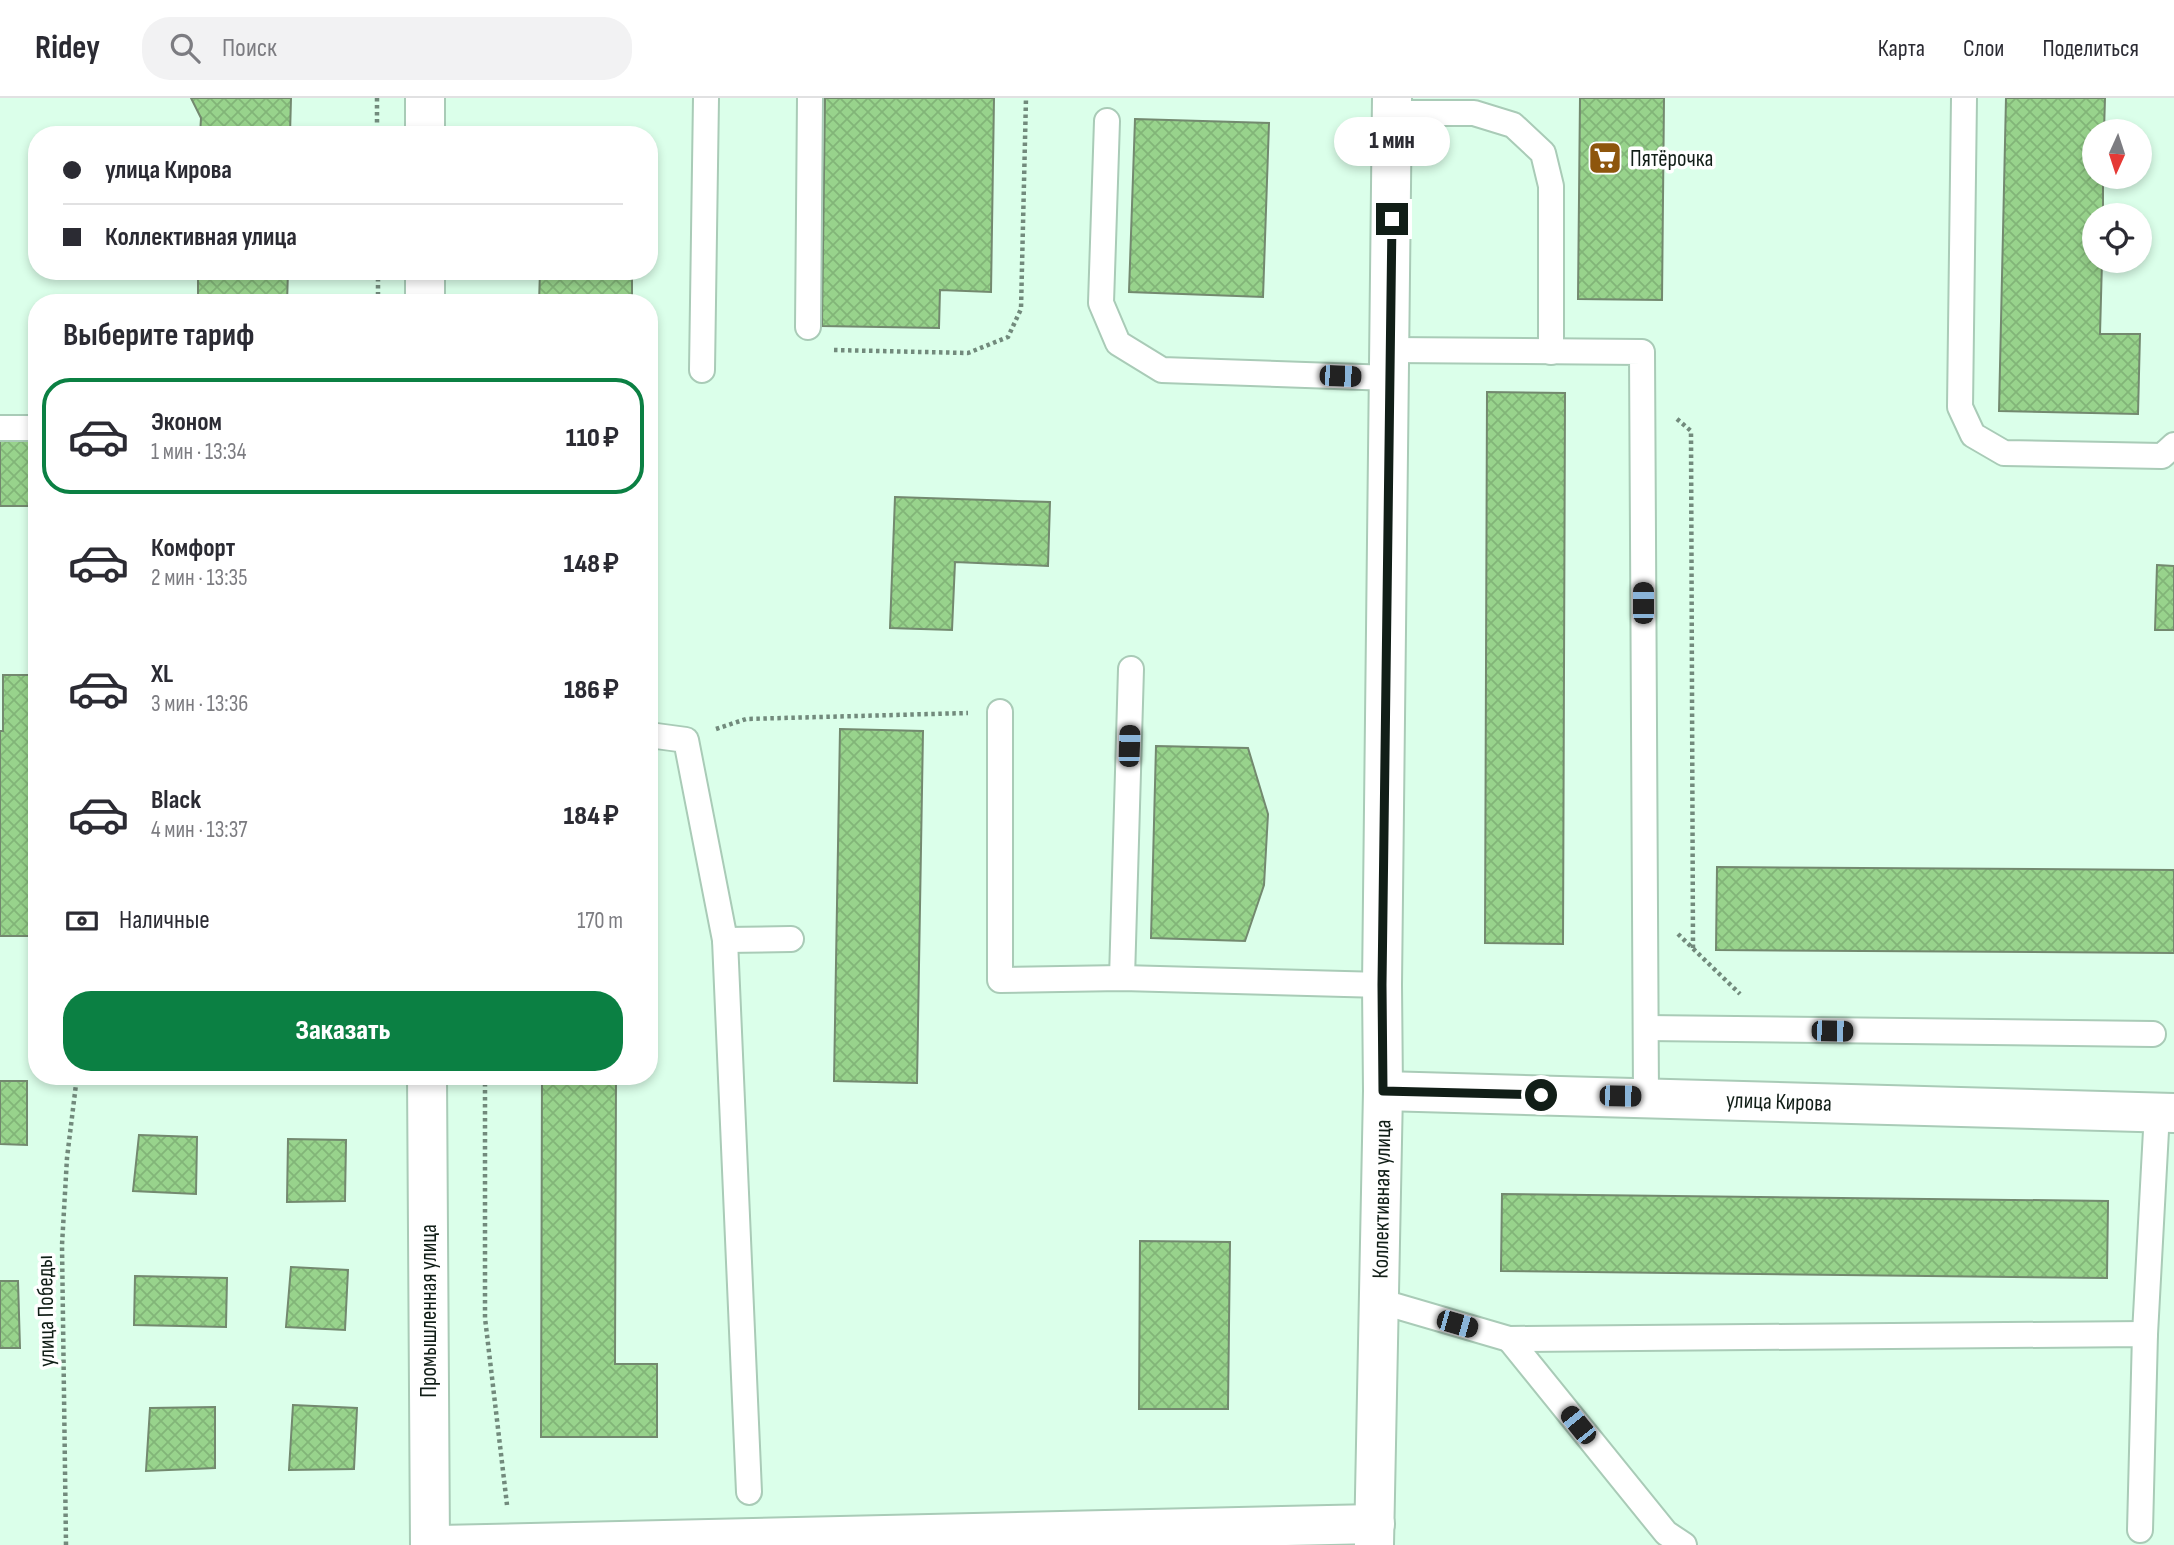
<!DOCTYPE html>
<html lang="ru">
<meta charset="utf-8">
<style>
body{margin:0;font-family:"Sofia Sans Condensed",sans-serif;background:#f2f2f3;color:#2b2b33;height:100vh;display:flex;flex-direction:column;font-size:26px;white-space:nowrap}
*{box-sizing:border-box;margin:0}
p{font-size:23px;color:#7c7c81}
.icon{flex:none;width:38px;height:38px;fill:none;stroke:currentColor;stroke-width:2;stroke-linecap:round;stroke-linejoin:round}
.map{position:relative;flex:1;overflow:hidden}
.side{position:absolute;left:28px;top:196px;width:630px;height:791px;display:flex;flex-direction:column;background:#fff;border-radius:28px;box-shadow:0 4px 10px #0003}
.side>*{flex:none}
.guide{position:absolute;left:28px;top:28px;width:630px;height:154px;border-radius:28px;box-shadow:0 4px 10px #0003;display:grid;align-content:center;height:154px;padding:0 35px;background:#fff}
.needle{width:46px;rotate:183deg}
.tools{position:absolute;left:2082px;top:21px;display:grid;gap:14px}
.tools a{display:grid;place-items:center;width:70px;height:70px;border-radius:50%;background:#fff;box-shadow:0 4px 10px #0003;font-size:35px}
.end{position:absolute;width:32px;height:32px;margin:-16px;border:9px solid #111e17;background:#fff;box-shadow:0 0 0 4px #fff}
.from{border-radius:50%}
.bubble{position:absolute;height:49px;border-radius:24px;background:#fff;box-shadow:0 4px 10px #0003;font-size:23px;font-weight:800;line-height:49px;text-align:center}
.car{position:absolute;width:21px;height:42px;margin:-21px -10px;border-radius:9px;box-shadow:0 0 5px 2px #0007;background:linear-gradient(#222 24%,#8ab4d8 0 40%,#222 0 76%,#8ab4d8 0 86%,#222 0)}
.guide b{display:flex;align-items:center;gap:24px;height:66px;font-size:26px}
.guide b+b{border-top:2px solid #e1e1e2}
.guide i{width:18px;height:18px;background:#2b2b33}
ul{padding:0;list-style:none}
li{display:flex;align-items:center;gap:21px;height:116px;margin:0 14px 10px;padding:0 21px;border:4px solid transparent;border-radius:28px}
li div{flex:1}
li b{display:block;font-size:26px}
li em{font-style:normal;font-weight:800}
li.active{border-color:#0b8043}
li>.icon{width:63px;height:63px;stroke-width:1.5}
h2{padding:0 35px;font-size:32px;line-height:84px}
.pay{display:flex;align-items:center;gap:18px;height:77px;padding:0 35px;font-size:26px}
.pay p{margin-inline-start:auto}
.action{display:flex;gap:14px;margin-top:auto;padding:14px 35px}
.action a{flex:1;height:80px;border-radius:28px;background:#0b8043;color:#fff;font-size:28px;font-weight:800;line-height:80px;text-align:center}
header{display:flex;align-items:center;gap:42px;box-sizing:border-box;height:98px;padding:0 35px;background:#fff;border-bottom:2px solid #e1e1e2}
header strong{font-size:33px}
nav{display:flex;gap:38px;margin-inline-start:auto;font-size:24px}
.search{width:490px;height:63px;background:#f2f2f3;display:flex;align-items:center;gap:18px;box-sizing:border-box;padding:0 24px;border-radius:28px;color:#7c7c81;font-size:26px}
.map>svg:first-child{display:block}
</style>
<header>
<strong>Ridey</strong>
<div class="search"><svg class="icon" aria-label="search" viewBox="0 0 24 24"><circle cx="10" cy="10" r="6"/><path d="M15 15l6 6"/></svg>Поиск</div>
<nav><a>Карта</a><a>Слои</a><a>Поделиться</a></nav>
</header>
<div class="map">
<svg width="2174" height="1447" viewBox="0 0 2174 1447">
<defs>
<pattern id="building-cross-hatch" width="8" height="8" patternUnits="userSpaceOnUse" patternTransform="scale(1.75)"><rect width="8" height="8" fill="#98d38c"/><path d="M0 0l8 8M0 8l8-8" fill="none" stroke="#82b578"/></pattern>
</defs>
<rect width="100%" height="100%" fill="#dbffea"/>
<g fill="url(#building-cross-hatch)" stroke="#73896f" stroke-width="2">
<path d="M191,0H291L290,37H200L201,20Z"/>
<path d="M825,0H994L991,194L940,192L939,230L822,228Z"/>
<path d="M1580,0H1664L1662,202L1578,201Z"/>
<path d="M2006,0H2105L2104,33H2095V79H2103V117H2095V163H2102L2100,236H2140L2138,316L1999,313Z"/>
<path d="M1135,21L1269,25L1263,199L1129,194Z"/>
<path d="M198,173H288L287,205H198Z"/>
<path d="M540,173H632V205H539Z"/>
<path d="M1487,294L1565,295L1563,846L1485,845Z"/>
<path d="M37,342V408H0V343Z"/>
<path d="M895,399L1050,404L1048,468L955,464L952,532L890,530Z"/>
<path d="M2157,467L2174,468V532H2155Z"/>
<path d="M3,577H37V838H0V633H3Z"/>
<path d="M840,631L923,633L917,985L834,983Z"/>
<path d="M1156,648L1248,650L1268,716L1264,787L1245,843L1151,840Z"/>
<path d="M1717,769L2174,772V855L1716,852Z"/>
<path d="M542,978H616L615,1266H657V1339H541Z"/>
<path d="M0,983H27V1047L0,1046Z"/>
<path d="M139,1037L197,1039L196,1096L133,1093Z"/>
<path d="M288,1041L346,1042L345,1103L287,1104Z"/>
<path d="M1502,1096L2108,1103L2107,1180L1501,1173Z"/>
<path d="M1140,1143L1230,1144L1228,1311H1139Z"/>
<path d="M291,1169L348,1172L345,1232L286,1229Z"/>
<path d="M135,1178L227,1180L226,1229L134,1227Z"/>
<path d="M0,1183H18L20,1250H0Z"/>
<path d="M293,1307L357,1310L354,1371L289,1372Z"/>
<path d="M215,1309V1370L146,1373L150,1310Z"/>
</g>
<g fill="none" stroke-linecap="round" stroke-linejoin="round">
<defs>
<g id="service">
<path d="M1964,0L1960,309L1973,337L2004,355L2162,358L2174,347"/>
<path d="M1392,15H1474L1513,27L1543,55L1551,88V254"/>
<path d="M1107,23L1101,205L1118,245L1162,272L1391,280"/>
<path d="M808,229L810,0"/>
<path d="M1391,252L1642,254L1646,999"/>
<path d="M702,272L706,0"/>
<path d="M0,330H37"/>
<path d="M1000,614V882L1122,880L1382,887"/>
<path d="M649,637L686,642L725,842L749,1394"/>
<path d="M725,842L791,841"/>
<path d="M1122,880L1131,571"/>
<path d="M1646,930L2153,936"/>
<path d="M1379,1203L1509,1241L2145,1236L2140,1432"/>
<path d="M2145,1236L2157,1014"/>
<path d="M1509,1241L1666,1435L1684,1447"/>
</g>
<g id="minor">
<path d="M425,0V37"/>
<path d="M425,173V205"/>
<path d="M427,978L430,1447"/>
<path d="M1383,993L2174,1015"/>
<path d="M439,1447L1375,1426"/>
<path d="M1374,1447L1383,993L1382,887L1392,0"/>
</g>
</defs>
<use href="#service" stroke="#a9cbb7" stroke-width="28"/>
<use href="#minor" stroke="#a9cbb7" stroke-width="42"/>
<g stroke="#728a7c" stroke-width="4.5" stroke-dasharray="3.5 3.5" stroke-linecap="butt">
<path d="M377,0V37"/>
<path d="M378,173V205"/>
<path d="M834,252L968,255L1008,239L1021,211L1026,0"/>
<path d="M1677,321L1691,333L1693,853"/>
<path d="M716,631L746,621L968,615"/>
<path d="M1678,836L1740,896"/>
<path d="M485,978V1220L507,1407"/>
<path d="M66,1447L62,1147L67,1060L77,978"/>
</g>
<use href="#service" stroke="#fff" stroke-width="24"/>
<use href="#minor" stroke="#fff" stroke-width="38"/>
</g>
<g fill="none" stroke-linecap="round" stroke-linejoin="round">
<path stroke="#111e17" stroke-width="9" d="M1392,121L1382,887L1383,993L1541,997"/>
</g>
<defs>
<symbol id="supermarket-square" viewBox="-11 -11 22 22"><rect x="-9" y="-9" width="18" height="18" rx="4" fill="#8e560d" stroke="#fff"/><path d="M-6-5.5h2.5l.6 2H6L4.5 2H-2.5L-4.4-4H-6ZM-1.5 3.2a1.3 1.3 0 1 0 .1 0ZM3 3.2a1.3 1.3 0 1 0 .1 0Z" fill="#fff"/></symbol>
</defs>
<g fill-rule="evenodd">
<use href="#supermarket-square" x="1586" y="41" width="38" height="38"/>
</g>
<g text-anchor="middle" stroke-width="7" stroke-linejoin="round" paint-order="stroke">
<g font-size="23" fill="#111e17" stroke="#fff" text-anchor="start">
<text x="1630" y="68">Пятёрочка</text>
</g>
<g font-size="23" fill="#111e17" stroke="#fff">
<text transform="translate(1779 1003) rotate(2)" y="8">улица Кирова</text>
<text transform="translate(1381 1101) rotate(-89)" y="8">Коллективная улица</text>
<text transform="translate(45 1213) rotate(-91)" y="8">улица Победы</text>
<text transform="translate(428 1213) rotate(-90)" y="8">Промышленная улица</text>
</g>
</g>
</svg>
<div class="tools">
<a><svg class="needle" viewBox="-14 -14 28 28"><path d="M0-13l5 13h-10z" fill="#e53935"/><path d="M0 13l5-13h-10z" fill="#7c7c81"/></svg></a>
<a><svg class="icon" aria-label="locate" viewBox="0 0 24 24"><circle cx="12" cy="12" r="6"/><path d="M12 2v4M12 18v4M2 12h4M18 12h4"/></svg></a>
</div>
<i class="end from" style="left:1541px;top:997px"></i>
<i class="end" style="left:1392px;top:121px"></i>
<div class="bubble" style="left:1334px;top:19px;width:116px">1 мин</div>
<i class="car" style="left:1340px;top:278px;rotate:92deg"></i>
<i class="car" style="left:1643px;top:505px;rotate:0deg"></i>
<i class="car" style="left:1129px;top:648px;rotate:2deg"></i>
<i class="car" style="left:1832px;top:933px;rotate:91deg"></i>
<i class="car" style="left:1620px;top:998px;rotate:91deg"></i>
<i class="car" style="left:1457px;top:1226px;rotate:106deg"></i>
<i class="car" style="left:1578px;top:1327px;rotate:321deg"></i>
<div class="guide">
<b><i class="from"></i>улица Кирова</b>
<b><i></i>Коллективная улица</b>
</div>
<section class="side">
<h2>Выберите тариф</h2>
<ul>
<li class="active"><svg class="icon" aria-label="car" viewBox="0 0 24 24"><path d="M5 17H2v-5l4-1 3-4h7l3 4 3 1v5h-3M9 17h6M6 11h13"/><circle cx="7" cy="17" r="2"/><circle cx="17" cy="17" r="2"/></svg><div><b>Эконом</b><p>1 мин · 13:34</p></div><em>110 ₽</em></li>
<li><svg class="icon" aria-label="car" viewBox="0 0 24 24"><path d="M5 17H2v-5l4-1 3-4h7l3 4 3 1v5h-3M9 17h6M6 11h13"/><circle cx="7" cy="17" r="2"/><circle cx="17" cy="17" r="2"/></svg><div><b>Комфорт</b><p>2 мин · 13:35</p></div><em>148 ₽</em></li>
<li><svg class="icon" aria-label="car" viewBox="0 0 24 24"><path d="M5 17H2v-5l4-1 3-4h7l3 4 3 1v5h-3M9 17h6M6 11h13"/><circle cx="7" cy="17" r="2"/><circle cx="17" cy="17" r="2"/></svg><div><b>XL</b><p>3 мин · 13:36</p></div><em>186 ₽</em></li>
<li><svg class="icon" aria-label="car" viewBox="0 0 24 24"><path d="M5 17H2v-5l4-1 3-4h7l3 4 3 1v5h-3M9 17h6M6 11h13"/><circle cx="7" cy="17" r="2"/><circle cx="17" cy="17" r="2"/></svg><div><b>Black</b><p>4 мин · 13:37</p></div><em>184 ₽</em></li>
</ul>
<div class="pay"><svg class="icon" aria-label="cash" viewBox="0 0 24 24"><path d="M3 7h18v10H3z"/><circle cx="12" cy="12" r="2"/></svg>Наличные<p>170 m</p></div>
<div class="action"><a>Заказать</a></div>
</section>
</div>
